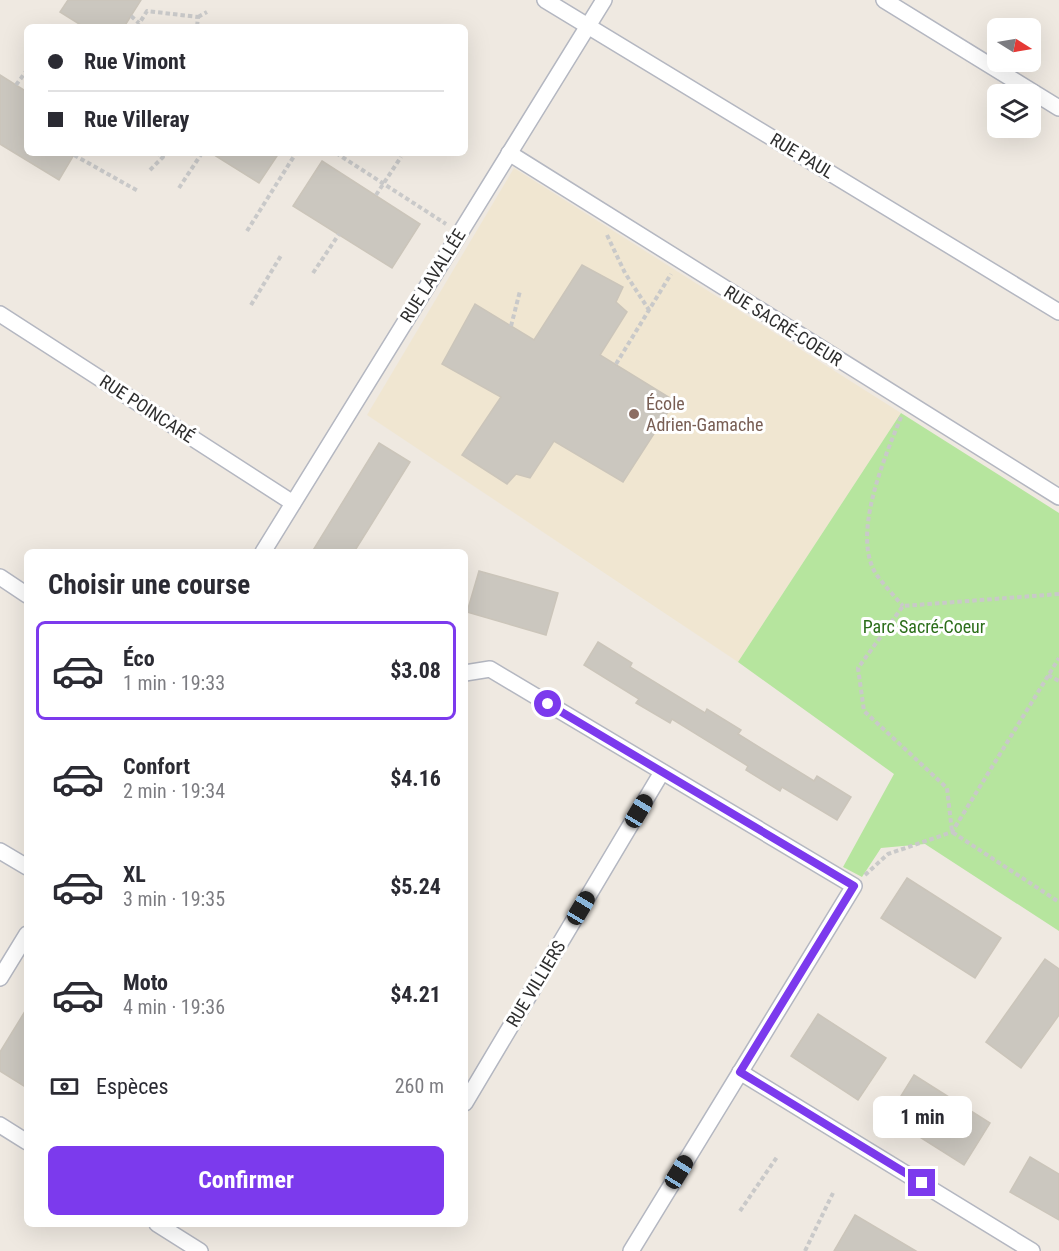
<!DOCTYPE html>
<html lang="fr">
<meta charset="utf-8">
<style>
body{margin:0;font-family:"Roboto Condensed",sans-serif;background:#f7f7f7;color:#2b2b33;height:100vh;display:flex;flex-direction:column;font-size:22px;white-space:nowrap}
*{box-sizing:border-box;margin:0}
p{font-size:20px;color:#7c7c81}
.icon{flex:none;width:33px;height:33px;fill:none;stroke:currentColor;stroke-width:2;stroke-linecap:round;stroke-linejoin:round}
.map{position:relative;flex:1;overflow:hidden}
.drawer{position:absolute;left:24px;top:549px;width:444px;height:678px;display:flex;flex-direction:column;background:#fff;border-radius:9px;box-shadow:0 6px 24px #0002}
.drawer>*{flex:none}
.hud{position:absolute;left:24px;top:24px;width:444px;height:132px;border-radius:9px;box-shadow:0 6px 24px #0002;display:grid;align-content:center;height:132px;padding:0 24px;background:#fff}
.needle{width:39px;rotate:101deg}
.buttons{position:absolute;left:987px;top:18px;display:grid;gap:12px}
.buttons a{display:grid;place-items:center;width:54px;height:54px;border-radius:9px;background:#fff;box-shadow:0 6px 24px #0002;font-size:30px}
.end{position:absolute;width:27px;height:27px;margin:-14px;border:8px solid #7c3aed;background:#fff;box-shadow:0 0 0 3px #fff}
.from{border-radius:50%}
.bubble{position:absolute;height:42px;border-radius:9px;background:#fff;box-shadow:0 6px 24px #0002;font-size:20px;font-weight:700;line-height:42px;text-align:center}
.car{position:absolute;width:18px;height:36px;margin:-18px -9px;border-radius:8px;box-shadow:0 0 4px 2px #0007;background:linear-gradient(#222 24%,#8ab4d8 0 40%,#222 0 76%,#8ab4d8 0 86%,#222 0)}
.hud b{display:flex;align-items:center;gap:21px;height:57px;font-size:22px}
.hud b+b{border-top:2px solid #e1e1e2}
.hud i{width:15px;height:15px;background:#2b2b33}
ul{padding:0;list-style:none}
li{display:flex;align-items:center;gap:18px;height:99px;margin:0 12px 9px;padding:0 12px;border:3px solid transparent;border-radius:9px}
li div{flex:1}
li b{display:block;font-size:22px}
li em{font-style:normal;font-weight:700}
li.on{border-color:#7c3aed}
li>.icon{width:54px;height:54px;stroke-width:1.5}
h2{padding:0 24px;font-size:27px;line-height:72px}
.pay{display:flex;align-items:center;gap:15px;height:66px;padding:0 24px;font-size:22px}
.pay p{margin-inline-start:auto}
.button{display:flex;gap:12px;margin-top:auto;padding:12px 24px}
.button a{flex:1;height:69px;border-radius:9px;background:#7c3aed;color:#fff;font-size:24px;font-weight:700;line-height:69px;text-align:center}
.map>svg:first-child{display:block}
</style>
<div class="map">
<svg width="1059" height="1251" viewBox="0 0 1059 1251">
<rect width="100%" height="100%" fill="#efe9e1"/>
<path fill="#f0e6d1" d="M514,168L901,413L738,662L367,415Z"/>
<path fill="#b6e59e" d="M901,413L1059,513V931L925,844L881,848L862,877L843,867L894,774L738,662Z"/>
<g fill="#cbc7bf" stroke="#cbc5ba" stroke-width="1.5">
<path d="M68,0H141L124,27H84L60,12Z"/>
<path d="M0,75L27,92V153H75L59,180L0,144Z"/>
<path d="M211,153H279L259,183Z"/>
<path d="M322,161L420,224L392,268L293,206Z"/>
<path d="M582,265L623,287L616,302L627,312L600,355L675,401L623,482L554,441L530,478L516,474L507,484L462,455L501,397L442,364L475,304L534,340Z"/>
<path d="M379,443L410,462L369,528L354,552H312Z"/>
<path d="M479,571L558,593L546,635L467,612Z"/>
<path d="M598,642L632,663L630,667L705,713L707,709L741,730L738,734L814,781L817,776L851,797L837,820L782,787L780,791L746,770L748,766L672,719L670,723L636,703L639,699L584,665Z"/>
<path d="M907,878L1001,938L975,978L881,918Z"/>
<path d="M1045,959L1059,969V1015L1021,1068L986,1042Z"/>
<path d="M27,1008V1088L0,1071V1052Z"/>
<path d="M818,1014L886,1058L858,1100L791,1056Z"/>
<path d="M914,1075L990,1123L964,1165L888,1117Z"/>
<path d="M1030,1157L1059,1174V1220L1010,1192Z"/>
<path d="M855,1215L916,1251H834Z"/>
</g>
<g fill="none" stroke-linecap="round" stroke-linejoin="round">
<defs>
<g id="minor">
<path d="M545,0L1059,312"/>
<path d="M884,0L1059,108"/>
<path d="M509,153L1059,497"/>
<path d="M0,314L293,503"/>
<path d="M263,552L604,0"/>
<path d="M0,577L27,595"/>
<path d="M465,673L490,669L854,886L631,1251"/>
<path d="M0,851L27,867"/>
<path d="M0,978L27,934"/>
<path d="M740,1072L1032,1251"/>
<path d="M465,1103L662,772"/>
<path d="M0,1125L27,1142"/>
<path d="M157,1224L200,1251"/>
</g>
</defs>
<use href="#minor" stroke="#b4b7c1" stroke-width="18"/>
<g stroke="#c9c9c9" stroke-width="4" stroke-dasharray="4.5 3" stroke-linecap="butt">
<path d="M131,16L139,23"/>
<path d="M198,17L207,12"/>
<path d="M137,27L147,11L198,17L197,27"/>
<path d="M16,85L27,70"/>
<path d="M336,153L446,224"/>
<path d="M74,155L138,191"/>
<path d="M150,170L163,157L157,153"/>
<path d="M179,188L202,153"/>
<path d="M376,195L401,157"/>
<path d="M247,231L296,153"/>
<path d="M607,235L625,273L649,310"/>
<path d="M313,273L339,234"/>
<path d="M251,305L282,254"/>
<path d="M511,326L520,291"/>
<path d="M616,364L671,274"/>
<path d="M901,417C885,457 851,534 876,574C884,585 894,596 903,606"/>
<path d="M1059,594L903,606L858,668L864,711L947,788L952,832L1059,902"/>
<path d="M1048,675L1059,681"/>
<path d="M865,875L888,854L952,832L1059,658"/>
<path d="M740,1211L777,1157"/>
<path d="M805,1251L833,1193"/>
</g>
<use href="#minor" stroke="#fff" stroke-width="15"/>
</g>
<g fill="none" stroke-linecap="round" stroke-linejoin="round">
<path stroke="#7c3aed" stroke-width="8" d="M548,704L854,886L740,1072L922,1183"/>
</g>
<circle fill="#8d6e63" stroke="#fff" stroke-width="2" cx="634" cy="414" r="6"/>
<g text-anchor="middle" stroke-width="6" stroke-linejoin="round" paint-order="stroke">
<g font-size="18" fill="#2e2e2e" stroke="#fff">
<text transform="translate(802 156) rotate(31)" y="6">RUE PAUL</text>
<text transform="translate(433 276) rotate(-58)" y="6">RUE LAVALLÉE</text>
<text transform="translate(783 326) rotate(32)" y="6">RUE SACRÉ-COEUR</text>
<text transform="translate(147 409) rotate(33)" y="6">RUE POINCARÉ</text>
<text transform="translate(536 984) rotate(-59)" y="6">RUE VILLIERS</text>
</g>
<g font-size="18" fill="#785e54" stroke="#fff" text-anchor="start">
<text x="646" y="410">École<tspan x="646" dy="21">Adrien-Gamache</tspan></text>
</g>
<g font-size="18" fill="#2c6e1b" stroke="#fff">
<text x="924" y="633">Parc Sacré-Coeur</text>
</g>
</g>
</svg>
<div class="buttons">
<a><svg class="needle" viewBox="-14 -14 28 28"><path d="M0-13l5 13h-10z" fill="#e53935"/><path d="M0 13l5-13h-10z" fill="#7c7c81"/></svg></a>
<a><svg class="icon" aria-label="layers" viewBox="0 0 24 24"><path d="M12 4l9 5-9 5-9-5zM3 14l9 5 9-5"/></svg></a>
</div>
<i class="end from" style="left:548px;top:704px"></i>
<i class="end" style="left:922px;top:1183px"></i>
<div class="bubble" style="left:873px;top:1096px;width:99px">1 min</div>
<i class="car" style="left:639px;top:811px;rotate:31deg"></i>
<i class="car" style="left:581px;top:908px;rotate:31deg"></i>
<i class="car" style="left:679px;top:1172px;rotate:32deg"></i>
<div class="hud">
<b><i class="from"></i>Rue Vimont</b>
<b><i></i>Rue Villeray</b>
</div>
<section class="drawer">
<h2>Choisir une course</h2>
<ul>
<li class="on"><svg class="icon" aria-label="car" viewBox="0 0 24 24"><path d="M5 17H2v-5l4-1 3-4h7l3 4 3 1v5h-3M9 17h6M6 11h13"/><circle cx="7" cy="17" r="2"/><circle cx="17" cy="17" r="2"/></svg><div><b>Éco</b><p>1 min · 19:33</p></div><em>$3.08</em></li>
<li><svg class="icon" aria-label="car" viewBox="0 0 24 24"><path d="M5 17H2v-5l4-1 3-4h7l3 4 3 1v5h-3M9 17h6M6 11h13"/><circle cx="7" cy="17" r="2"/><circle cx="17" cy="17" r="2"/></svg><div><b>Confort</b><p>2 min · 19:34</p></div><em>$4.16</em></li>
<li><svg class="icon" aria-label="car" viewBox="0 0 24 24"><path d="M5 17H2v-5l4-1 3-4h7l3 4 3 1v5h-3M9 17h6M6 11h13"/><circle cx="7" cy="17" r="2"/><circle cx="17" cy="17" r="2"/></svg><div><b>XL</b><p>3 min · 19:35</p></div><em>$5.24</em></li>
<li><svg class="icon" aria-label="car" viewBox="0 0 24 24"><path d="M5 17H2v-5l4-1 3-4h7l3 4 3 1v5h-3M9 17h6M6 11h13"/><circle cx="7" cy="17" r="2"/><circle cx="17" cy="17" r="2"/></svg><div><b>Moto</b><p>4 min · 19:36</p></div><em>$4.21</em></li>
</ul>
<div class="pay"><svg class="icon" aria-label="cash" viewBox="0 0 24 24"><path d="M3 7h18v10H3z"/><circle cx="12" cy="12" r="2"/></svg>Espèces<p>260 m</p></div>
<div class="button"><a>Confirmer</a></div>
</section>
</div>
